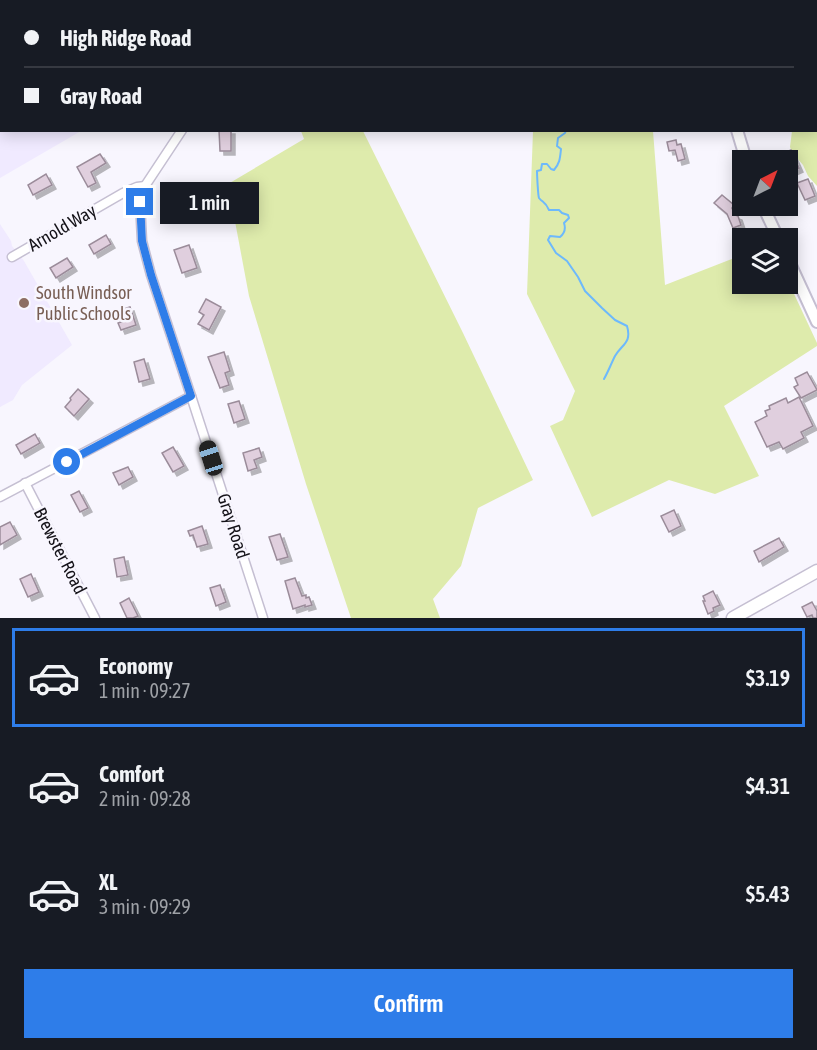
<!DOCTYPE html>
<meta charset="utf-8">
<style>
body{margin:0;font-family:"Asap Condensed",sans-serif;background:#20242c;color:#f1f3f6;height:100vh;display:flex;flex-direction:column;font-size:22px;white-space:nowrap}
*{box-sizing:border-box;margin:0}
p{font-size:20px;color:#9ea1a6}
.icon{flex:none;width:33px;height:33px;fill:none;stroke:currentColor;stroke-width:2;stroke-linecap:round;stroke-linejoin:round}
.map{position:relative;height:618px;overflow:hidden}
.side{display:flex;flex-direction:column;background:#171b24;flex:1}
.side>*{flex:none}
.guide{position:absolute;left:0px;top:0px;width:818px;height:132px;box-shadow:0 3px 15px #0003;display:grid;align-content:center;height:132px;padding:0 24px;background:#171b24}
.needle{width:39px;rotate:42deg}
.buttons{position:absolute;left:732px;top:150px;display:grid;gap:12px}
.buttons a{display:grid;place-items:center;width:66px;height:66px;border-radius:0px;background:#171b24;box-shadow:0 3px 15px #0003;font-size:30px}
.end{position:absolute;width:27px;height:27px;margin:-14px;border:8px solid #2e7de9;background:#fff;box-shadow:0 0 0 3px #fff}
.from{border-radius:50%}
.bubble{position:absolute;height:42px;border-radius:0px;background:#171b24;box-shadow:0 3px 15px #0003;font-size:20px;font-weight:600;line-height:42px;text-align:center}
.car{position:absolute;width:18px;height:36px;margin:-18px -9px;border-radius:8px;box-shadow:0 0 4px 2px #0007;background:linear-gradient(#222 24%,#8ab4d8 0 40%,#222 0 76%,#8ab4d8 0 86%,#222 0)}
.guide b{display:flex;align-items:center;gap:21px;height:57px;font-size:22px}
.guide b+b{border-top:2px solid #363941}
.guide i{width:15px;height:15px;background:#f1f3f6}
ul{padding:10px 0 0;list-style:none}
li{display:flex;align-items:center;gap:18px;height:99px;margin:0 12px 9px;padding:0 12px;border:3px solid transparent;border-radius:0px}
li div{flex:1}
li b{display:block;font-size:22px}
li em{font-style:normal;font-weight:600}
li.active{border-color:#2e7de9}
li>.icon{width:54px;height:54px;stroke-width:1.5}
.action{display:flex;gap:12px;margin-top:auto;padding:12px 24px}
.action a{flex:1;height:69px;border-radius:0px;background:#2e7de9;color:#fff;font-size:24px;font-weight:600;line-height:69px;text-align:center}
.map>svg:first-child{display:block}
</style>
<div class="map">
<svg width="817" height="618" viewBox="0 0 817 618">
<defs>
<filter id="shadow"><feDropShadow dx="4" dy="4" stdDeviation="0" flood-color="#0004"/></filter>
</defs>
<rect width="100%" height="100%" fill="#f8f6fe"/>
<g fill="#f0eaff">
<path d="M0,0H299L300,1L2,2V130L81,131L0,178Z"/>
<path d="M0,224L11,241L12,246L24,261L72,345L22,385L13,400L0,407Z"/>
</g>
<g fill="#deebac">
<path d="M299,0H691V1L300,2Z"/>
<path d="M709,0H817V186L808,176L803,165L792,152L790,147L792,131L816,130V2H710Z"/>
<path d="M301,131H363L463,333L533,480L478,508L461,566L433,599L440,618H351L306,484L249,296L228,184L304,139Z"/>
<path d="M533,131H653L665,285L742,255V284H788V281L817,343V346L724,406L759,476L715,494L669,480L592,517L550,426L563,420L575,391L527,294Z"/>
</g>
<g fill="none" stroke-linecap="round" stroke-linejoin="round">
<g stroke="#6db9fc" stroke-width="2">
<path d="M550,0V2"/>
<path d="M582,2V0"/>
<path d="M566,130L565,133L558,138L557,146L561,149C560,158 560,163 554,170L551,169L547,164H542L541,170L537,171C537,174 538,196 539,198C543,203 545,201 549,210H559L562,213L568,215L569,218L564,223C566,229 565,233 560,237L550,236L548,240L556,253L567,261L578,277L585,291L602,308L615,320L627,326C632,343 622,344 615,356C611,364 608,372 604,379"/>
</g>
</g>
<g fill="#e0cfde" stroke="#9b8c9a" stroke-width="1.5" filter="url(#shadow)">
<path d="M219,130H231V151H220Z"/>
<path d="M676,140L677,145L681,144L685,159L678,161L675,150L669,151L667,142Z"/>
<path d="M791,150L799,168L788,173V160H783L781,154Z"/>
<path d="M100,154L106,163L91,172L96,183L88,187L77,167Z"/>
<path d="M46,174L52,185L33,195L28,185Z"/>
<path d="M808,179L815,196L805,200L797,183Z"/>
<path d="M186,187L197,193L188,212L177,206Z"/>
<path d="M722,195L734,205L732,208L735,215L738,216L741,225L733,228L727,214L714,203Z"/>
<path d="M106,235L111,244L94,254L89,245Z"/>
<path d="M189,245L197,268L182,273L174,250Z"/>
<path d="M67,258L73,267L56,278L50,268Z"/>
<path d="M206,299L221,307L209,330L198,324L204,315L199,312Z"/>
<path d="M130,307L136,325L121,330L118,323L124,321L120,310Z"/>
<path d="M224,352L230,371L225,373L229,385L220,388L208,357Z"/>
<path d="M144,359L150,379L139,382L134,362Z"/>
<path d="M807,372L817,390L801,398L794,387L798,385L795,378Z"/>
<path d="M78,389L89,399L74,416L65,407L71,400L70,398Z"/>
<path d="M799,397L813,426L801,432L804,438L783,449L779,442L767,447L755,422L767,416L765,411L770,409L769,406L786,398L788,403Z"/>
<path d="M239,401L245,419L234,423L228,404Z"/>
<path d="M35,434L40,443L21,454L16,445Z"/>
<path d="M173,447L184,466L173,472L162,453Z"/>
<path d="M259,448L262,457L254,460L257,468L248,471L243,453Z"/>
<path d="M128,467L133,477L119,485L113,473Z"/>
<path d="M79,491L88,508L80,512L71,495Z"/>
<path d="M674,510L681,526L669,532L661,516Z"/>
<path d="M10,522L17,535L0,545V527Z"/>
<path d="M202,526L208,544L197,547L193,535L190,536L188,531Z"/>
<path d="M280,534L288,557L277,560L269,537Z"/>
<path d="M779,538L784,547L759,562L754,551Z"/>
<path d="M124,557L128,575L117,577L114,559Z"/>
<path d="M31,574L39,592L28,597L20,579Z"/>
<path d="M295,578L302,596L306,595V598L309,597L312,605L305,607V605L293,609L285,581Z"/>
<path d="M220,585L226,602L216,606L210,588Z"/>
<path d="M713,591L720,605L713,608L714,611L708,614L703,601H705L703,596Z"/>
<path d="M129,598L138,616L133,618H127L120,603Z"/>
<path d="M812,602L817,611V618H813L812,615L807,617L802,607Z"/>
</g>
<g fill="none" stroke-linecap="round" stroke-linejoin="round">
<defs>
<g id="minor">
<path d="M182,130L145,186L140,202L142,241L151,275L191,396L263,618"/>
<path d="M12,257L123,193L137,187L145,186"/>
<path d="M25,483L95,618"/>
<path d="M0,497L191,396"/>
</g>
<g id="tertiary">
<path d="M702,0V2"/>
<path d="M737,130L746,160"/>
<path d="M763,206L778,238"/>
<path d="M788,259L817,322"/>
</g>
<path id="secondary" d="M733,618L817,571"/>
</defs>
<use href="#minor" stroke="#c5bfd2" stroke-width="11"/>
<use href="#tertiary" stroke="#c5bfd2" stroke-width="14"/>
<use href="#secondary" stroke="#c5bfd2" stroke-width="15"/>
<use href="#minor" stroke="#fff" stroke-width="8"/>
<use href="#tertiary" stroke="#fff" stroke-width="10"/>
<use href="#secondary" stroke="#fff" stroke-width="12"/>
</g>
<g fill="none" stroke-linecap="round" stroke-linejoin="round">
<path stroke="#2e7de9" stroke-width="8" d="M67,462L191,396L151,275L142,241L140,202"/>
</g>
<circle fill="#8d6e63" stroke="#f8f6fe" stroke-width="2" cx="24" cy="303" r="6"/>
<g text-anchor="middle" stroke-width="5" stroke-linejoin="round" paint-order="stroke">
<g font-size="18" fill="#141218" stroke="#f8f6fe">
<text transform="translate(62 228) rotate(-30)" y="6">Arnold Way</text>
<text transform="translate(233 526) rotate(72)" y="6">Gray Road</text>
<text transform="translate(60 551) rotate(63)" y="6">Brewster Road</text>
</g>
<g font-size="18" fill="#785e54" stroke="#f8f6fe" text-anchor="start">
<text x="36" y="299">South Windsor<tspan x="36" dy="21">Public Schools</tspan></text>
</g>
</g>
</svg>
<div class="buttons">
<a><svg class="needle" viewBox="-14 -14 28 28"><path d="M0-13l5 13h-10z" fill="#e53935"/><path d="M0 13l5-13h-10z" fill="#9ea1a6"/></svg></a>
<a><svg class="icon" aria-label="layers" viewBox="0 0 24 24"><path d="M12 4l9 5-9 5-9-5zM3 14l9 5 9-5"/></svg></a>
</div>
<i class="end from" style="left:67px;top:462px"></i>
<i class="end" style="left:140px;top:202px"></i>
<div class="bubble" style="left:160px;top:182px;width:99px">1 min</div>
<i class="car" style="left:211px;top:458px;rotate:342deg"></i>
<div class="guide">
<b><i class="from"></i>High Ridge Road</b>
<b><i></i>Gray Road</b>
</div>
</div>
<section class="side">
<ul>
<li class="active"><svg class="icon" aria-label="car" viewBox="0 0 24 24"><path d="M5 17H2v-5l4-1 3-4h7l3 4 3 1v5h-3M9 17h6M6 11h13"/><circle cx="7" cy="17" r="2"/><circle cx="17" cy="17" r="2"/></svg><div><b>Economy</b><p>1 min · 09:27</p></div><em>$3.19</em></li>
<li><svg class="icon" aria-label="car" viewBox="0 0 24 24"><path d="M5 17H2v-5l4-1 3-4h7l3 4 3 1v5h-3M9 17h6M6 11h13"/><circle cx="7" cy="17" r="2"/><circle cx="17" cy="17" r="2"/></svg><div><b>Comfort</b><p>2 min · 09:28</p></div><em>$4.31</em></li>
<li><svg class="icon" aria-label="car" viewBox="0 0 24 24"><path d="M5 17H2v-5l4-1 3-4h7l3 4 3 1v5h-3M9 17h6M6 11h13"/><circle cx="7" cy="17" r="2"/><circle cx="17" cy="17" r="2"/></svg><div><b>XL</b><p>3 min · 09:29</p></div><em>$5.43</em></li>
</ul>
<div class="action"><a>Confirm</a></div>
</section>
